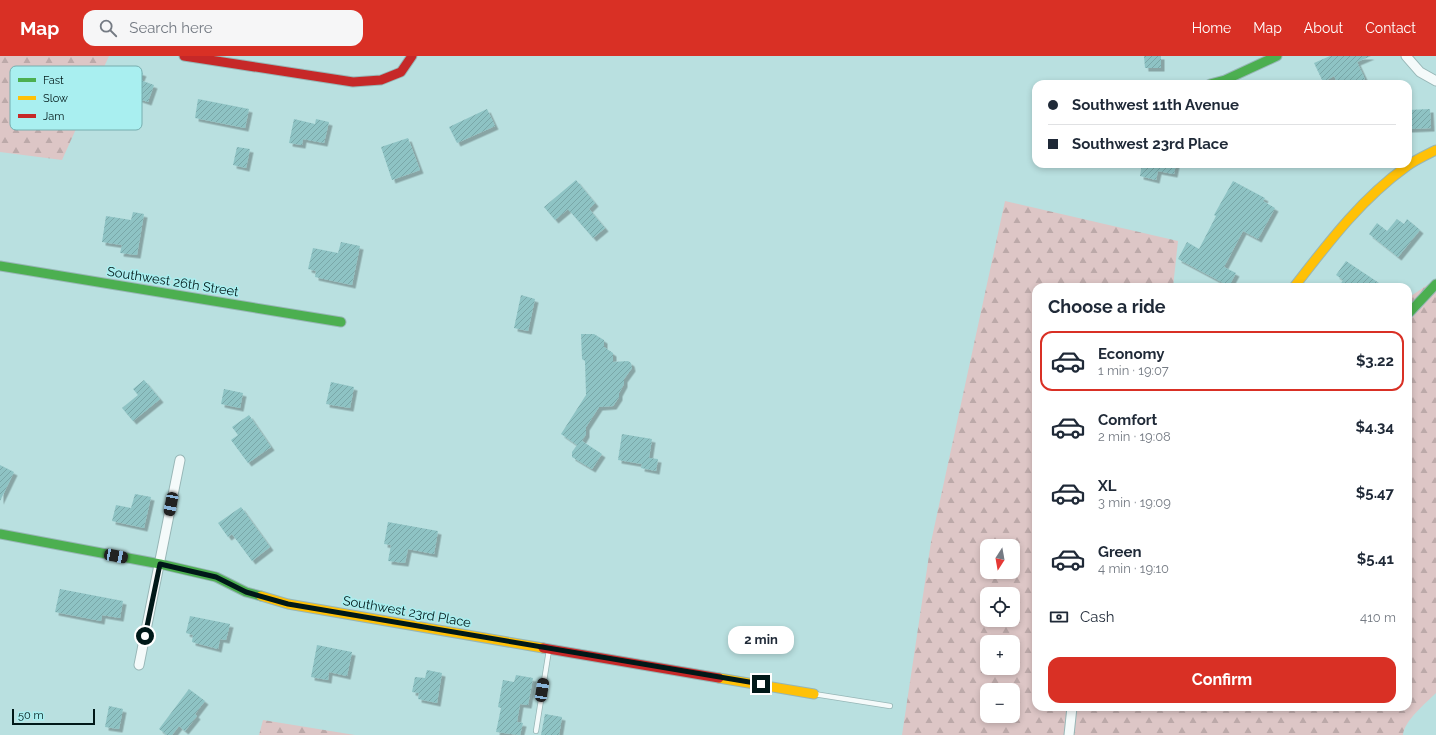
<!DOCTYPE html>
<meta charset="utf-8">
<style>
body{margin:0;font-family:Raleway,sans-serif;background:#f6f6f7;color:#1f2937;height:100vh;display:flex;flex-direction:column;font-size:15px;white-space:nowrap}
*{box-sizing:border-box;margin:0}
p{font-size:13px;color:#747a83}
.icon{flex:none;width:22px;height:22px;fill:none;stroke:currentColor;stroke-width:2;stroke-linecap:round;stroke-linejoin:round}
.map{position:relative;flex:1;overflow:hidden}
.side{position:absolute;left:1032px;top:227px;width:380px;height:428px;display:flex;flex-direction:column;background:#fff;border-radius:12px;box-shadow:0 2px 6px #0003}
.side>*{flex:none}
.banner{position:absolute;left:1032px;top:24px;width:380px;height:88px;border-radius:12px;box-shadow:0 2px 6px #0003;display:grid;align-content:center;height:88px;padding:0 16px;background:#fff}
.needle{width:26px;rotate:191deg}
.controls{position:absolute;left:980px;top:483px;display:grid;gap:8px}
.controls a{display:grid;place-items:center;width:40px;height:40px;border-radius:8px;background:#fff;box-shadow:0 2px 6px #0003;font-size:20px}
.scale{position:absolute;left:12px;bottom:10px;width:83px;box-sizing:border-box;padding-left:4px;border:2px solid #001818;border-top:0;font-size:11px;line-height:14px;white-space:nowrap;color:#001818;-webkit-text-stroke:3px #a9eff0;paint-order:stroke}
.end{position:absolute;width:18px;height:18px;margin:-9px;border:5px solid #001818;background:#fff;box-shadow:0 0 0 2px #fff}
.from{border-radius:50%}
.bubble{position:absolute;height:28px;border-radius:12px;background:#fff;box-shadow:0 2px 6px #0003;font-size:13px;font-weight:700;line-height:28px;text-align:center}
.car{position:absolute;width:12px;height:24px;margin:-12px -6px;border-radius:5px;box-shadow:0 0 3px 1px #0007;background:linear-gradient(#222 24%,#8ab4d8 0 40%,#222 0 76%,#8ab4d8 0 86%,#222 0)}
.banner b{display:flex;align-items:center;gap:14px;height:38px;font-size:15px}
.banner b+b{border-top:1px solid #e0e1e3}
.banner i{width:10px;height:10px;background:#1f2937}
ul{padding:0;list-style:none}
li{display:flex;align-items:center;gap:12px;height:60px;margin:0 8px 6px;padding:0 8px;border:2px solid transparent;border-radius:12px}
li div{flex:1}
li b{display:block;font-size:15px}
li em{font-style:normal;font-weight:700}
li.on{border-color:#d93025}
li>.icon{width:36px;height:36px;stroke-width:1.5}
h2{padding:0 16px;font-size:18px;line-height:48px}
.pay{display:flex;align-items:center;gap:10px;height:44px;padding:0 16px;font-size:15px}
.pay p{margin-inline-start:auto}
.primary-button{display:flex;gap:8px;margin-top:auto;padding:8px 16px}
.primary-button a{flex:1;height:46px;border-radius:12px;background:#d93025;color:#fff;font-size:16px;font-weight:700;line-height:46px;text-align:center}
header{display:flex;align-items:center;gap:24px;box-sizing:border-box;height:56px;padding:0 20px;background:#d93025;color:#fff}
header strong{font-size:19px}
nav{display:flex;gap:22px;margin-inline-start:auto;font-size:14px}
.search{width:280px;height:36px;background:#f6f6f7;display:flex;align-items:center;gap:10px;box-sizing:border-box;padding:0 14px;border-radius:12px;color:#747a83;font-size:15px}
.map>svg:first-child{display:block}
</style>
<header>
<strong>Map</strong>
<div class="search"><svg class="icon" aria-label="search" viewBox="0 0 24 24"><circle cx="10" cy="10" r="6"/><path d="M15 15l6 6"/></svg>Search here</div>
<nav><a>Home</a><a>Map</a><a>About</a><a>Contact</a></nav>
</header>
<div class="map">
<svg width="1436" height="679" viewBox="0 0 1436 679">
<defs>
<pattern id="forest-firs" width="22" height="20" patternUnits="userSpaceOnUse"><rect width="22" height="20" fill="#ddc6c6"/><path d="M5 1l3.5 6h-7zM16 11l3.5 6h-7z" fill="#bca9a9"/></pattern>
<pattern id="building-hatch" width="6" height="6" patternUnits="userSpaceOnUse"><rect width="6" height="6" fill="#8ec3c4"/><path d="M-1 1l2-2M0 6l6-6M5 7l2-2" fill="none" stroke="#79a7a8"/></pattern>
<filter id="shadow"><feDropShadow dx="3.5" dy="3.5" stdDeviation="0" flood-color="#0004"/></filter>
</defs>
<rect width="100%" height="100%" fill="#b9e0e0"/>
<g fill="url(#forest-firs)" fill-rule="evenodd">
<path d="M0,0H109L62,104L0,96Z"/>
<path d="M1005,145L1178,185L1173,231H1036V651H1408V242L1436,223V637C1426,647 1404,665 1403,679H902L931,486ZM987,490H1013V516H987ZM987,538H1013V564H987ZM987,586H1013V612H987ZM987,634H1013V660H987Z"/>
<path d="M263,664L355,679H259Z"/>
</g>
<g fill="url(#building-hatch)" filter="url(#shadow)">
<path d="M1144,0H1161V12H1145Z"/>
<path d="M1330,0H1371L1357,6L1365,23L1355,28H1338L1334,20L1323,26L1314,7Z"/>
<path d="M127,11L143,17L140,24L154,29L148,46L130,40L128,47L115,42Z"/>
<path d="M198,43L249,53L245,72L195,62Z"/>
<path d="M487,53L495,70L457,87L449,71Z"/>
<path d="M1430,53L1431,72L1408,73V54Z"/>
<path d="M294,63L315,68L316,63L329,66L324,87L303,83L302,89L289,87Z"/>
<path d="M408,82L420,114L392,124L381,91Z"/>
<path d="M237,91L250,93L246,112L233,109Z"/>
<path d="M1142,108H1176L1174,118L1158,115L1156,124L1140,120Z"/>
<path d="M576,124L595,147L589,153L605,172L593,182L568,153L555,164L544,151Z"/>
<path d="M1233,125L1265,142L1263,145L1275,152L1258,183L1243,175L1224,211L1236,217L1229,230L1178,203L1187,186L1199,193L1216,160L1214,159Z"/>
<path d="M133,156L144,158L137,199L120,197L122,189L102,186L106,160L131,164Z"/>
<path d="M1397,163L1404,168L1407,163L1420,174L1398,201L1369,178L1377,167L1387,175Z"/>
<path d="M341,186L360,190L352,229L315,221L316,215L308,213L313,192L338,197Z"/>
<path d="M1346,205L1385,231H1339L1343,224L1336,219Z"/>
<path d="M521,239L535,243L528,275L514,272Z"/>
<path d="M581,278H594L604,284V291L613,297V306L628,305L631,307L632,312L624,323V328L619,337V341L613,350L599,351L586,371V378L582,385L602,398L592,413L572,401V396L577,389L561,378L586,339L585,305L582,303Z"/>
<path d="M144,324L160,343L133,365L122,352L138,339L133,333Z"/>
<path d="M331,326L354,331L350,352L326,348Z"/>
<path d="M224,333L243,337L240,352L221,348Z"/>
<path d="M249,359L271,391L248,407L231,384L238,379L232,371Z"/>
<path d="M622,378L652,383L649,402L658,403L656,415L641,412L642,408L618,404Z"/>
<path d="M0,409L14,416L0,445Z"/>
<path d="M135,438L151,441L144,472L112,465L116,449L131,452Z"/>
<path d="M241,451L270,491L252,505L232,478L228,481L218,467Z"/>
<path d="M388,466L438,475L434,498L408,493L405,507L388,505L391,489L384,488Z"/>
<path d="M60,533L123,545L120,562L102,559L101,565L55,556Z"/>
<path d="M190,560L230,568L226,584L220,583L218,593L192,586L193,579L186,577Z"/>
<path d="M317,589L352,596L347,620L329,616L328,624L311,621Z"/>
<path d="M427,614L442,617L437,647L418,643L419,637L412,636L415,621L425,622Z"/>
<path d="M516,619L533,622L528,649L520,648L517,666L523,667L520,679L496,676L501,652L498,651L503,624L514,626Z"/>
<path d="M189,633L205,645L195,658L197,660L185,675L179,670L172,679H167L159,673Z"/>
<path d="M109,650L123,653L119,673L105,671Z"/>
<path d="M545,658L562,661L559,679H541Z"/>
</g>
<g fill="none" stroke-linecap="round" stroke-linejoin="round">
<defs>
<g id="lane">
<path d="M814,638L890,650"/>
<path d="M536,675L549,594"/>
</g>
<g id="street">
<path d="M1406,0L1420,16L1436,25"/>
<path d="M139,609L180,404"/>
<path d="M1069,679L1072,651"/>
</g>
<g id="fast">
<path d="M1210,28L1225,24L1277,0"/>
<path d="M0,210L341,266"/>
<path d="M1408,258L1436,228"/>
<path d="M0,478L160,508L216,521L246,536L261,540"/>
</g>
<g id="slow">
<path d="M1294,231C1328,187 1361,143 1407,110C1415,104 1426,99 1436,94"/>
<path d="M261,540L288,548L543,592"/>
<path d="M719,622L814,638"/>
</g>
<g id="jam">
<path d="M184,0L353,26L381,24L401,16L412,0"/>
<path d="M543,592L719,622"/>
</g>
</defs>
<use href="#lane" stroke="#97b6b6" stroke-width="6"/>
<use href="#street" stroke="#97b6b6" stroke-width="11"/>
<use href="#fast" stroke="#97b6b6" stroke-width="11"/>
<use href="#slow" stroke="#97b6b6" stroke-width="11"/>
<use href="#jam" stroke="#97b6b6" stroke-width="11"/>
<use href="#lane" stroke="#f4fafa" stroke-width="4.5"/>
<use href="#street" stroke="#f4fafa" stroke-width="9"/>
<use href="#fast" stroke="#4caf50" stroke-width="9"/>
<use href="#slow" stroke="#ffc107" stroke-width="9"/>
<use href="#jam" stroke="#c62828" stroke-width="9"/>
</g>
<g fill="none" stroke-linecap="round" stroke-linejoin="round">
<path stroke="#001818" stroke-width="5" d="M145,580L160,508L216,521L246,536L288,548L761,628"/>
</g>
<g text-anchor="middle" stroke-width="3" stroke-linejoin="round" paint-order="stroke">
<g font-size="13" fill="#001818" stroke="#a9eff0">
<text transform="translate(173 225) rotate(9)" y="5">Southwest 26th Street</text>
<text transform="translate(407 555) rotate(10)" y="5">Southwest 23rd Place</text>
</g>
</g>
<rect x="10" y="10" width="132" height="64" rx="6" fill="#a9eff0" stroke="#76aeaf" stroke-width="1"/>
<rect x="18" y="22" width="18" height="4" fill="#4caf50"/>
<rect x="18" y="40" width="18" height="4" fill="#ffc107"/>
<rect x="18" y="58" width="18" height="4" fill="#c62828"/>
<g font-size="11" fill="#001818">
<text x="43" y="28">Fast</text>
<text x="43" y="46">Slow</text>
<text x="43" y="64">Jam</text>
</g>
</svg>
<div class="controls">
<a><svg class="needle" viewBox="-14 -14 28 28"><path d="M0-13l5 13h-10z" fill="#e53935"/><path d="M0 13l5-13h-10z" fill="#747a83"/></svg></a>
<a><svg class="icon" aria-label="locate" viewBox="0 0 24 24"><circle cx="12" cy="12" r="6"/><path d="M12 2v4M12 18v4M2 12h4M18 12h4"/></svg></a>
<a>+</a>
<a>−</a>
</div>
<div class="scale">50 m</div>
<i class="end from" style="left:145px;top:580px"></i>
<i class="end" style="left:761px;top:628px"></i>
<div class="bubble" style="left:728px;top:570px;width:66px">2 min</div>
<i class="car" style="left:171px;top:448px;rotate:191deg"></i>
<i class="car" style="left:116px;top:500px;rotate:101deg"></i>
<i class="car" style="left:542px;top:634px;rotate:9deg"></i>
<div class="banner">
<b><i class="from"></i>Southwest 11th Avenue</b>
<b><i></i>Southwest 23rd Place</b>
</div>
<section class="side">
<h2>Choose a ride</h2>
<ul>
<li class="on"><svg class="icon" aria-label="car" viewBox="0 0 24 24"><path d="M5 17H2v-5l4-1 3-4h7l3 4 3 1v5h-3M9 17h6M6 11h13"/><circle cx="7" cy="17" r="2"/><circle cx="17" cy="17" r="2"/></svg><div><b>Economy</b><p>1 min · 19:07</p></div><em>$3.22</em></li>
<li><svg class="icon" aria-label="car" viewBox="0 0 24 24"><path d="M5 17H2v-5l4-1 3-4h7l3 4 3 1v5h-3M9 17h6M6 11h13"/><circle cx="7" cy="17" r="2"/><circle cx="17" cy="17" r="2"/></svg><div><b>Comfort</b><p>2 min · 19:08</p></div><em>$4.34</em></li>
<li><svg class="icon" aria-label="car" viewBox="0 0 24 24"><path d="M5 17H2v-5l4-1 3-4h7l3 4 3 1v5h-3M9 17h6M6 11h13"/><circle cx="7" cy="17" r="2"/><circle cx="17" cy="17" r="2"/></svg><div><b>XL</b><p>3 min · 19:09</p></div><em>$5.47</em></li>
<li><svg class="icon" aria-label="car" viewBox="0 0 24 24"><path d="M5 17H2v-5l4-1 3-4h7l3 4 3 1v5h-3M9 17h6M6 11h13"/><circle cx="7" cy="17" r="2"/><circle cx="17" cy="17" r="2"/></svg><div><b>Green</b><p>4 min · 19:10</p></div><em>$5.41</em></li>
</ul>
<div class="pay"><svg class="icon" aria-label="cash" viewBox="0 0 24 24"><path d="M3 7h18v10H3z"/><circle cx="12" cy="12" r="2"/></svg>Cash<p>410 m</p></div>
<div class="primary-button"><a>Confirm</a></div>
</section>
</div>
